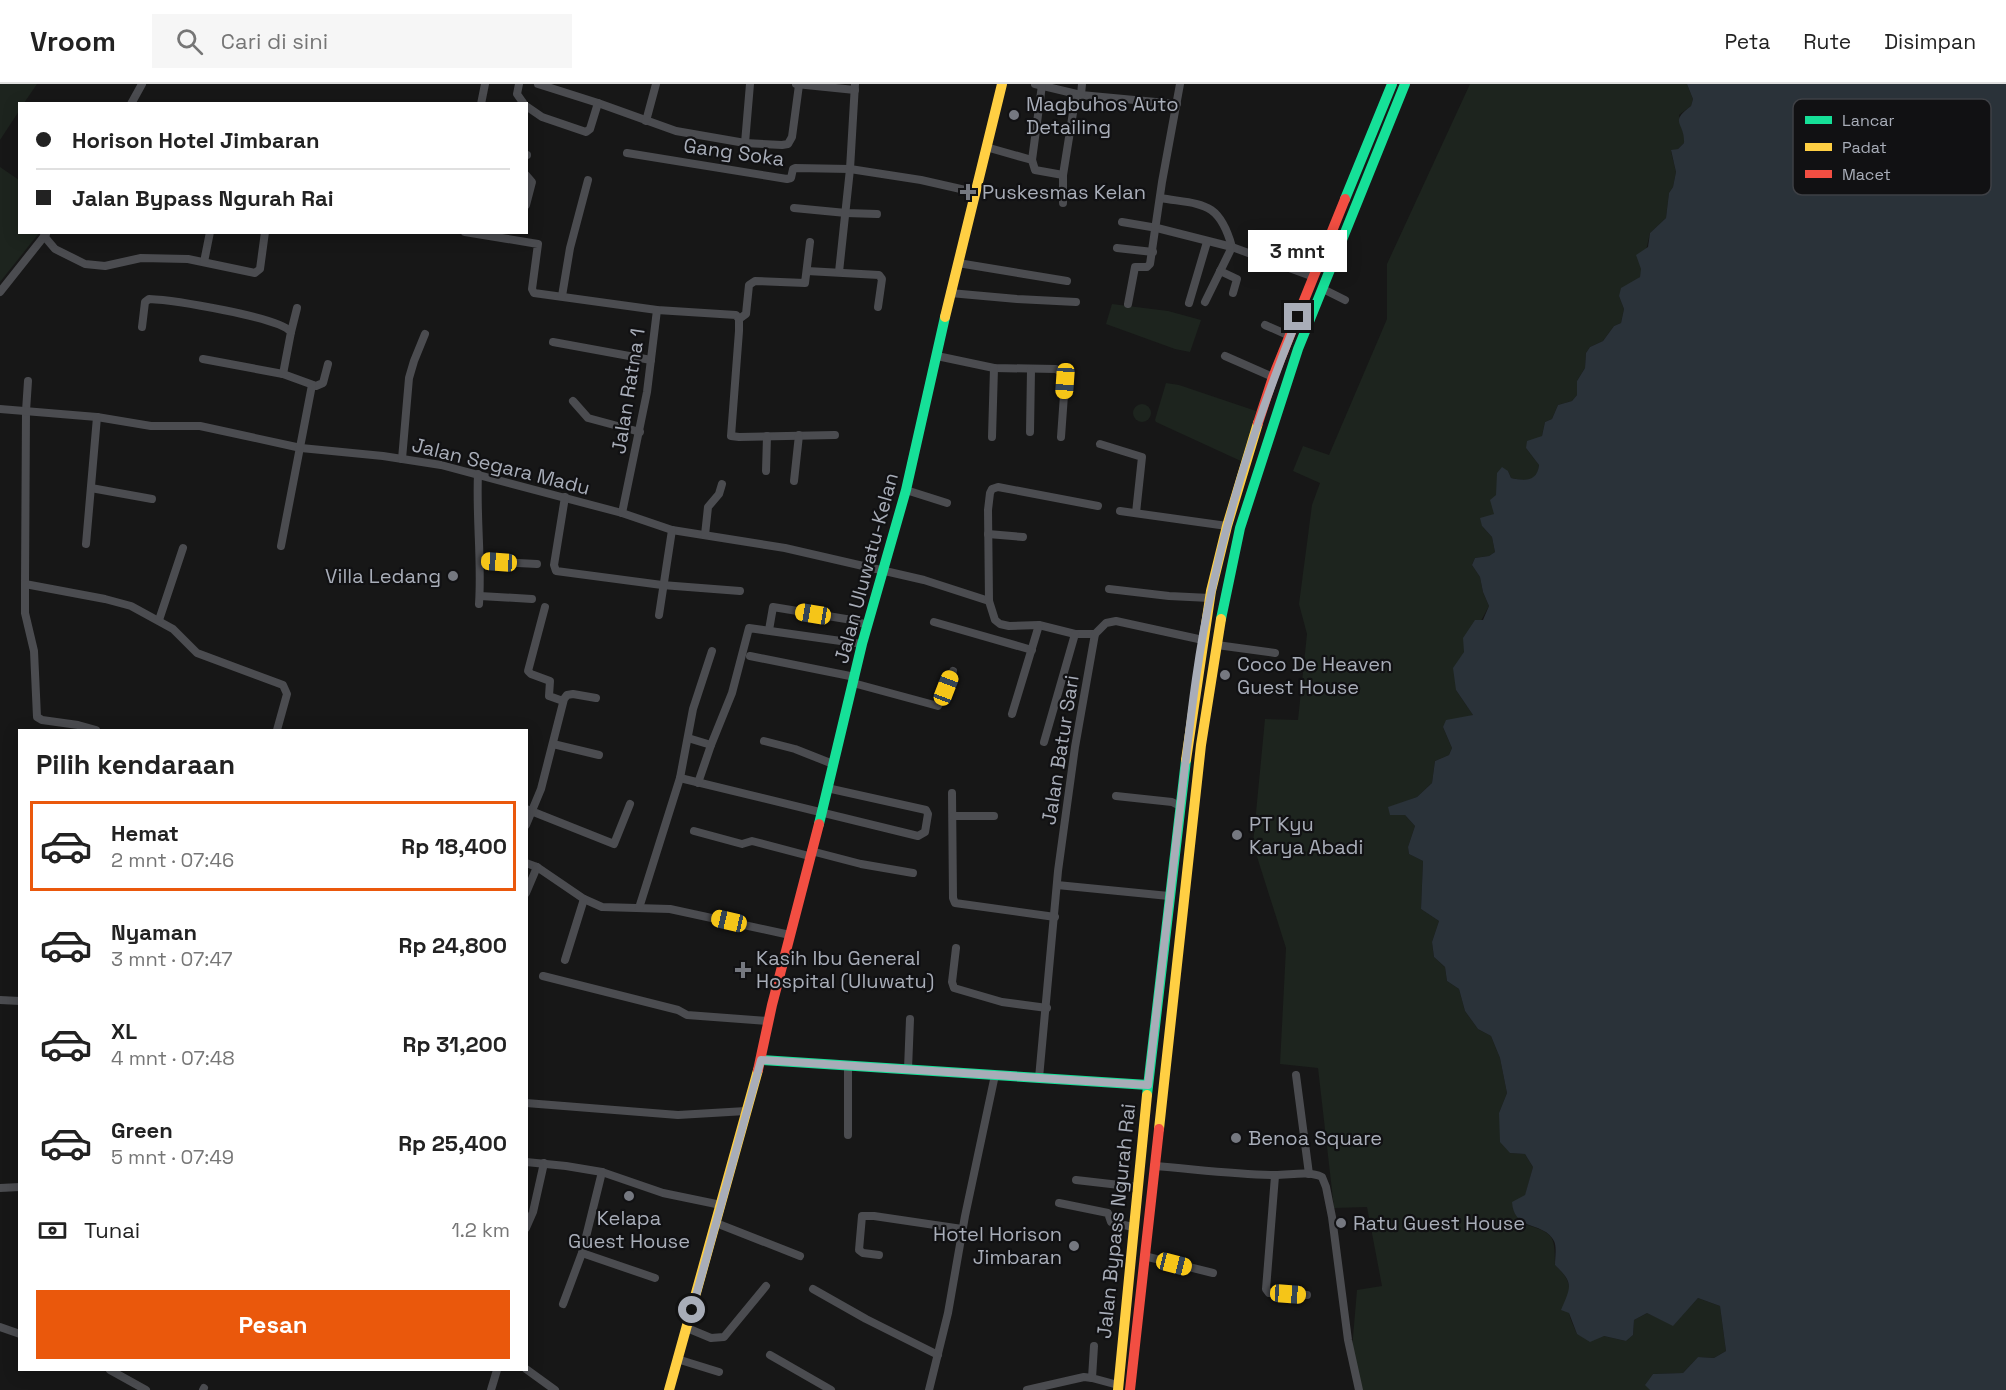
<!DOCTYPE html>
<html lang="id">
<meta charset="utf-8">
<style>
body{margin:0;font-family:"Space Grotesk",sans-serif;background:#f6f6f6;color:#222;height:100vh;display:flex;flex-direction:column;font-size:22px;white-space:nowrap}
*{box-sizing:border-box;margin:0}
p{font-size:20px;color:#767676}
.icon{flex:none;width:33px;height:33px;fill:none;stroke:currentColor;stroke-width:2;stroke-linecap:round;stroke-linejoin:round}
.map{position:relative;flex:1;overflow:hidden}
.drawer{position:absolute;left:18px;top:645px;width:510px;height:642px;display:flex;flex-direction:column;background:#fff;border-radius:0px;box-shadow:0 3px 15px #0003}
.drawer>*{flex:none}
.hud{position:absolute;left:18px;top:18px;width:510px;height:132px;border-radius:0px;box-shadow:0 3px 15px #0003;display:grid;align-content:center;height:132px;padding:0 18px;background:#fff}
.end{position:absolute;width:27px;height:27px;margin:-14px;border:8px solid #a8adb8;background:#111;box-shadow:0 0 0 3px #111}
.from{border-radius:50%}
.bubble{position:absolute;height:42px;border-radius:0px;background:#fff;box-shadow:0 3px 15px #0003;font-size:20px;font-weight:600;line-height:42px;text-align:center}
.car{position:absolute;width:18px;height:36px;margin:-18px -9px;border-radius:8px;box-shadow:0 0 4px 2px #0007;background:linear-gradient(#f5c518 24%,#345 0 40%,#f5c518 0 76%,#345 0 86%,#f5c518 0)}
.hud b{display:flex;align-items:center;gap:21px;height:57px;font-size:22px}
.hud b+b{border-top:2px solid #e0e0e0}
.hud i{width:15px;height:15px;background:#222}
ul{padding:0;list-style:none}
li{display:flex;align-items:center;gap:18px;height:90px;margin:0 12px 9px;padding:0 6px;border:3px solid transparent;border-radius:0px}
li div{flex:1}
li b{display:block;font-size:22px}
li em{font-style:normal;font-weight:600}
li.on{border-color:#ea580c}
li>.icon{width:54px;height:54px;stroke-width:1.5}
h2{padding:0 18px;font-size:27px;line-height:72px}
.pay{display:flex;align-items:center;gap:15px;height:66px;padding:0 18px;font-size:22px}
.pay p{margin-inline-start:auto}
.button{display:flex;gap:12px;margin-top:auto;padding:12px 18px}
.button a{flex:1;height:69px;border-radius:0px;background:#ea580c;color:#fff;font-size:24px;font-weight:600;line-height:69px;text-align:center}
header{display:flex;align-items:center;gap:36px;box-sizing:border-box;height:84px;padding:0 30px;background:#fff;border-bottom:2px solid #e0e0e0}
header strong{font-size:28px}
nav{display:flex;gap:33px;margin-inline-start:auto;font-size:21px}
.search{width:420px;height:54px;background:#f6f6f6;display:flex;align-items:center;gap:15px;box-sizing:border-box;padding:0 21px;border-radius:0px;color:#767676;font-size:22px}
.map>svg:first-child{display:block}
</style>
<header>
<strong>Vroom</strong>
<div class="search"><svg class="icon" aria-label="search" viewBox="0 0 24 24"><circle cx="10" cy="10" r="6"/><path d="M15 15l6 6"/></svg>Cari di sini</div>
<nav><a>Peta</a><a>Rute</a><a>Disimpan</a></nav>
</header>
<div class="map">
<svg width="2006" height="1306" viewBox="0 0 2006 1306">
<rect width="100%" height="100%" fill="#171717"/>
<g fill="#1d241e">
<path d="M0,0H37L24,19L20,20L19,27L0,56Z"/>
<path d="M1470,0H1687L1693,15L1691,22L1679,31L1684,52V59L1678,65L1671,67L1676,88L1673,103L1669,109L1666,134L1650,149L1640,193L1619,212L1624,225L1621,239L1614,242L1603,257L1590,263L1586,269L1585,284L1577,297V311L1572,317L1558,321L1552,335L1545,338L1542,352L1526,364L1539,381C1537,399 1525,397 1511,394L1508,387L1497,389L1498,404L1494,430L1482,442L1492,453L1495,468L1489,472L1475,474L1472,481L1480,493L1483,508L1489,522L1464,568L1456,606L1473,631L1443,643L1452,664L1449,671L1435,677L1432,699L1417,713L1388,724L1405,731L1415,742L1408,763L1409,770L1423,777L1421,825L1439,837L1432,858L1434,873L1445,883L1447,897L1459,905L1465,927L1478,945L1491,952L1500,974L1507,1009L1499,1029L1510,1069L1525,1070L1533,1083L1525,1112L1524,1140C1553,1149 1555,1150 1555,1181C1574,1199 1568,1202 1569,1226C1569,1234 1574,1242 1577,1250L1604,1252L1626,1257L1633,1251L1634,1236L1647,1229L1673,1241L1698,1214L1720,1222L1726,1267L1714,1274L1698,1273L1683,1289L1653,1290L1646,1300L1650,1306H1361L1352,1265L1357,1206L1382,1202L1367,1123L1334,1124L1318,984L1280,980L1286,864L1253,760L1265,635L1298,636L1307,550L1299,520L1312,421L1320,399L1293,387L1303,362L1329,371L1387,235V180Z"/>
<path d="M0,83L19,96L20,148L39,149L0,198Z"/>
<path d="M1112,220L1168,227L1201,236L1190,268L1175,265L1106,240Z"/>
<path d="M1166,299L1179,301L1256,327L1243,378L1156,338L1155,336Z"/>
<circle cx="1142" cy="329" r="9"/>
</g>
<path fill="#2a3239" d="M1687,0H2006V1306H1650L1645,1301L1653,1290L1683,1289L1698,1273L1714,1274L1726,1267L1720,1222L1698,1214L1673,1242L1647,1229L1634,1236L1633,1251L1626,1257L1604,1252L1590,1258L1577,1250L1569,1229L1561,1226C1571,1203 1574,1199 1555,1181C1555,1174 1557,1163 1554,1157C1544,1137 1514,1148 1512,1118L1525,1111L1533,1083L1525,1070L1510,1069L1500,1058L1499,1029L1507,1009L1500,974L1491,952L1478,945L1465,927L1459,905L1447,897L1445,883L1434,873L1432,858L1439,837L1421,825L1423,777L1409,770L1408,763L1415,742L1405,731H1390L1388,723L1417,713L1432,699L1435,677L1449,671L1452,664L1443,643L1446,636L1473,631L1456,606L1453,584L1464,568L1463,554L1475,536H1483L1489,522L1483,508L1480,493L1472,481L1475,474L1489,472L1495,468L1492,453L1482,442L1480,434L1494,430L1490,416L1496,411L1497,389L1502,383L1508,387L1511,394C1525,397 1537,398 1539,381L1526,364L1527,357L1542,352L1545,338L1552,335L1558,321L1572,317L1577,311V297L1585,284L1586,269L1590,263L1603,257L1614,242L1621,239L1624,225L1619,212L1621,204L1640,193L1641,185L1636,171L1648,163L1650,149L1666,134L1669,109L1673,103L1676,88L1671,66L1678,65L1684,59C1685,38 1668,39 1691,22L1693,15Z"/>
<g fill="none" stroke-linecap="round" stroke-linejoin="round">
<g stroke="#4b4c50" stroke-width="8">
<path d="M519,0L517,10L524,20"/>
<path d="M538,0L598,19L676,47L745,59L782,61L788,60L792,53L799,1"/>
<path d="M796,0L855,6"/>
<path d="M1035,0L1081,11L1177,20"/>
<path d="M1042,1L1032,76L1035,86L1063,91V119"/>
<path d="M1081,11L1082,0"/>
<path d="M131,20L142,0"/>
<path d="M481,20L485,0"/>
<path d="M526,22L542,33L586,48L590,45L598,19"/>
<path d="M646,37L656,0"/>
<path d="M745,59L750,0"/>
<path d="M986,63L1032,76"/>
<path d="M627,69L787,95L791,94L793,85L795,84L850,85L921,96L974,108"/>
<path d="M526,71H527"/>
<path d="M526,91L532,98L526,121"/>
<path d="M1063,91L1076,10"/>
<path d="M1160,114C1202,121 1219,116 1232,163L1205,218"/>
<path d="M794,124L846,129L877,130"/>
<path d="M1122,138L1157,144L1232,163L1314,193"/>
<path d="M465,148L538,160L532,205L534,209L657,226L736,231L739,235V247L731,352L739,353L835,351"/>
<path d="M44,152L55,165L85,180L105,182L141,174L188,175L255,189L260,185L265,148"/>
<path d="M1117,164L1153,168"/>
<path d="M204,178L210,148"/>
<path d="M958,179L1067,197"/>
<path d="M807,187L879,191L882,195L878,223"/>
<path d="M1220,187L1237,195L1233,209"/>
<path d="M839,188L850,85L855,0"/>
<path d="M1323,205L1345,216"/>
<path d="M0,208L46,150"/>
<path d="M950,209L1017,215L1076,218"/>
<path d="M562,212L570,164L588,96"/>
<path d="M1189,219L1207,158"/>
<path d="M1128,220L1135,183H1147L1150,180L1162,98L1180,0"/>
<path d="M739,235L746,230L749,201L755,197L805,199L810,158"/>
<path d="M1265,241L1290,252"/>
<path d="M142,243L145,218L149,215C172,216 280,233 291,248L283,290"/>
<path d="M291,248L297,224"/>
<path d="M553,258L651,276"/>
<path d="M937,272L994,284L1056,285L1063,289L1065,297L1061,353"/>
<path d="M1225,272L1273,293"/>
<path d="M203,275L283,290L316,302L323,299L328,280"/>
<path d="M28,297L26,327L25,500L105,515L131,522L173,545L197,569L283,601L287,610L277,646"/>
<path d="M573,317L588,334L640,348"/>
<path d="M0,325L97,333L151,342H200L301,364L383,372L441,381L622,429L672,446L785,464L924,496L989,517"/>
<path d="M1030,348L1031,286"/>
<path d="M992,353L994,284"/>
<path d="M1100,360L1142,373L1136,429"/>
<path d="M402,375L409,294L414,277L425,250"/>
<path d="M766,387L767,352"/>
<path d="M478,390C476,434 482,477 479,520"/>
<path d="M794,397L799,351"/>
<path d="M91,404L152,415"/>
<path d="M906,406L947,419"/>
<path d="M565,413L554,481L556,487L662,501L740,507"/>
<path d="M1120,427L1227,442"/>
<path d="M622,429L647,308L657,226"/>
<path d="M988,450L1023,453"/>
<path d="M705,451L708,423L719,410L722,400"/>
<path d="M86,460L97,333"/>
<path d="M281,462L312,301"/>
<path d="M481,477L537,480"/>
<path d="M25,500V529L34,567L37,633L42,636L78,641L96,646"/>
<path d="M1109,505L1169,512L1210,514"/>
<path d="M480,512L532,515"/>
<path d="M545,523L528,587L531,590L550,597L549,612L563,617"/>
<path d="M659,531L672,446"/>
<path d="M159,536L183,464"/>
<path d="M934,538L1032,566"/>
<path d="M769,546L773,523L852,536L867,541"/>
<path d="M1095,550H1075L1039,541L1009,542L1000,540L995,536L989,517L988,426L990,409L992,405L998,403L1098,422"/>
<path d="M1217,561L1275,569"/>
<path d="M750,572L855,593"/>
<path d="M853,599L938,622L953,587"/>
<path d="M1012,630L1039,541"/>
<path d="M688,654L711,661"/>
<path d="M764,657L795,665L833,680"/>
<path d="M1044,658L1075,550"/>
<path d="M553,660L599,671"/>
<path d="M680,694L918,752L925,748L928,730L926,726L827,704"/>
<path d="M698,699L711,661L732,609L749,544L862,560"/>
<path d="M952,709L953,814L955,819L1055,833"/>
<path d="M1116,712L1172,718L1180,722"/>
<path d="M526,725L614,760L630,720"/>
<path d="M953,732H994"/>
<path d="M526,741L541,705L564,615L567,611L573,610L596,614"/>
<path d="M694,747L742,760L752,757L809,772"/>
<path d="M811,767L861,780L913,789"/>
<path d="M526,779L537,783L584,815L602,823L670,825L790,851"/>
<path d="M1057,801L1169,812"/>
<path d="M526,809L537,783"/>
<path d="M639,824L680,694L693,625L712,567"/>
<path d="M956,864L952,898L954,904L1002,918L1047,924"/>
<path d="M565,876L584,815"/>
<path d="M543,892L678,926L687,931L768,937"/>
<path d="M0,916L20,917"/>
<path d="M908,985L910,935"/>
<path d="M1296,991L1309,1090"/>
<path d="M1039,994L1058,787L1075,663L1095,550L1106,539L1116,537L1203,556"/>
<path d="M526,1019L678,1031L746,1027"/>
<path d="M848,1051V981"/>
<path d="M526,1078L566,1082L602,1088L663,1109L721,1121"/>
<path d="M1154,1082C1193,1085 1232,1090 1271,1091C1288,1092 1307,1086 1322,1093L1326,1103L1332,1133L1348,1256L1359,1306"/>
<path d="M1275,1092L1266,1205L1269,1209L1307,1211"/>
<path d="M1076,1096L1137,1103"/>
<path d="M0,1104L20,1103"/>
<path d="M1059,1119L1108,1129L1111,1138L1133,1143"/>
<path d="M716,1139L800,1172"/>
<path d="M526,1144L533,1128L544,1079"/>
<path d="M582,1169L655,1194"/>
<path d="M879,1171L863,1169L859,1166L862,1132H874L962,1145"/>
<path d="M1144,1172L1213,1189"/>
<path d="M813,1205L866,1235L938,1271"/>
<path d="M563,1220L582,1169L602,1088"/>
<path d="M0,1243L20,1250"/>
<path d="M687,1244L711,1254L724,1253L766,1202"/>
<path d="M1094,1262L1092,1294L1118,1301"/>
<path d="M770,1271L831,1306"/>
<path d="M677,1275L719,1288"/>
<path d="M526,1285L555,1306"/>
<path d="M110,1286L146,1306"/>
<path d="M203,1306L204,1304"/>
<path d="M491,1306L497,1286"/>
<path d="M929,1306L948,1229L965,1132L995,991"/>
<path d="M1027,1306L1084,1293L1092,1294"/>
</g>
<g stroke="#16e098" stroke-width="10">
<path d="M1345,115L1392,0"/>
<path d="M1221,535L1240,444L1298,265L1405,0"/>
<path d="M819,740L862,560L906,406L945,233"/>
<path d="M761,976L1148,1001"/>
<path d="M1147,1011L1186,676"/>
</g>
<g stroke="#ffcf43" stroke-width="10">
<path d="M945,233L1002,0"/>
<path d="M1186,676L1211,507L1227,442L1258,339"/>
<path d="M1159,1045L1201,661L1221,535"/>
<path d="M669,1306L758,986"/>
<path d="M1118,1306L1147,1011"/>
</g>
<g stroke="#f24e42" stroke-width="10">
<path d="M1258,339L1273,293L1345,115"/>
<path d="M758,986L772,921L819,740"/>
<path d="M1130,1306L1159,1045"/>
</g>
</g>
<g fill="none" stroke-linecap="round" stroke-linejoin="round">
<path stroke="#a8adb8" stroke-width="8" d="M692,1226L761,976L1148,1001C1159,903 1170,805 1182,708C1190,640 1197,572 1212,505C1232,412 1262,321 1298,233"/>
</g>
<g fill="#757880" stroke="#111113" stroke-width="2">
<circle cx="1014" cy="31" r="6"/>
<path d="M965 99h6v6h6v6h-6v6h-6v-6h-6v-6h6z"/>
<circle cx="453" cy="492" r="6"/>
<circle cx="1225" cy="591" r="6"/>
<circle cx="1237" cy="751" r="6"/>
<path d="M740 877h6v6h6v6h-6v6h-6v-6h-6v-6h6z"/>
<circle cx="1236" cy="1054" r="6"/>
<circle cx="629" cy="1112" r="6"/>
<circle cx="1341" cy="1139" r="6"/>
<circle cx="1074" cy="1162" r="6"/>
</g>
<g text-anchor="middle" stroke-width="4.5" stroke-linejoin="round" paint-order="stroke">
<g font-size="20" fill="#a8adb8" stroke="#111113" text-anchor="start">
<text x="1026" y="27">Magbuhos Auto<tspan x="1026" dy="23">Detailing</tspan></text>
<text x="982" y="115">Puskesmas Kelan</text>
<text x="441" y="499" text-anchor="end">Villa Ledang</text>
<text x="1237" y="587">Coco De Heaven<tspan x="1237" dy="23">Guest House</tspan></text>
<text x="1249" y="747">PT Kyu<tspan x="1249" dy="23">Karya Abadi</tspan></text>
<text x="756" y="881">Kasih Ibu General<tspan x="756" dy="23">Hospital (Uluwatu)</tspan></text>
<text x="1248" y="1061">Benoa Square</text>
<text x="629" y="1141" text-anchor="middle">Kelapa<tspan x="629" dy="23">Guest House</tspan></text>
<text x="1353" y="1146">Ratu Guest House</text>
<text x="1062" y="1157" text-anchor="end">Hotel Horison<tspan x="1062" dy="23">Jimbaran</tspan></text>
</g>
<g font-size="20" fill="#a8adb8" stroke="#111113">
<text transform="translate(734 68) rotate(8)" y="7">Gang Soka</text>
<text transform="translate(628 307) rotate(-81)" y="7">Jalan Ratna 1</text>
<text transform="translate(501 382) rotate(14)" y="7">Jalan Segara Madu</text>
<text transform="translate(866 484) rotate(-75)" y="7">Jalan Uluwatu-Kelan</text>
<text transform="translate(1060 666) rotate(-81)" y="7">Jalan Batur Sari</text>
<text transform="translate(1116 1137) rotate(-84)" y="7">Jalan Bypass Ngurah Rai</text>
</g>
</g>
<rect x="1793" y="15" width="198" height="96" rx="9" fill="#111113" stroke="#3e4045" stroke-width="1.5"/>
<rect x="1805" y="32" width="27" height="8" fill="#16e098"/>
<rect x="1805" y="59" width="27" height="8" fill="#ffcf43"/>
<rect x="1805" y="86" width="27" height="8" fill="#f24e42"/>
<g font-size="16" fill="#a8adb8">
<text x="1842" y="42">Lancar</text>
<text x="1842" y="69">Padat</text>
<text x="1842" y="96">Macet</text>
</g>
</svg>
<i class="end from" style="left:692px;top:1226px"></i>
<i class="end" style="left:1298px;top:233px"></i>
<div class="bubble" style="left:1248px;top:146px;width:99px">3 mnt</div>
<i class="car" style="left:1065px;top:297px;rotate:184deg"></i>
<i class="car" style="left:499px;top:478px;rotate:274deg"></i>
<i class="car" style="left:813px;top:530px;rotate:279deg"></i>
<i class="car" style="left:946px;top:604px;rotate:21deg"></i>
<i class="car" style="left:729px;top:837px;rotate:283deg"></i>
<i class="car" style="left:1174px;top:1180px;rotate:104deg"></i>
<i class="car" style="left:1288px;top:1210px;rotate:94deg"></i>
<div class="hud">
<b><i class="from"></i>Horison Hotel Jimbaran</b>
<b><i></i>Jalan Bypass Ngurah Rai</b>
</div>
<section class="drawer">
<h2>Pilih kendaraan</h2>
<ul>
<li class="on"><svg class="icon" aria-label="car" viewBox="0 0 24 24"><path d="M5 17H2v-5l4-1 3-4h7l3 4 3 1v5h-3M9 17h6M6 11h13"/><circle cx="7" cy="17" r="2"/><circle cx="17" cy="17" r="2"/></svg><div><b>Hemat</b><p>2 mnt · 07:46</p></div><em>Rp 18,400</em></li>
<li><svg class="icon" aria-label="car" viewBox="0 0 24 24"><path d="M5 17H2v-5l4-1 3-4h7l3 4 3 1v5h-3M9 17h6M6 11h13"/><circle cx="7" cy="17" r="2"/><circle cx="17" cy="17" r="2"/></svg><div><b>Nyaman</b><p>3 mnt · 07:47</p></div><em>Rp 24,800</em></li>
<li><svg class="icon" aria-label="car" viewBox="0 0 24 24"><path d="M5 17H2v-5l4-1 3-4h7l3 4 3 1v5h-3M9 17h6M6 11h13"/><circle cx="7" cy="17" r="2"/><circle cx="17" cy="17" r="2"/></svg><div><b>XL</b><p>4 mnt · 07:48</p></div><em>Rp 31,200</em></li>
<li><svg class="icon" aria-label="car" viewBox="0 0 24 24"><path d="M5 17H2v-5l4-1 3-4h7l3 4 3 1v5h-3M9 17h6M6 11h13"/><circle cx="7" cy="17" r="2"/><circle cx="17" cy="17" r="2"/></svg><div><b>Green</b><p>5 mnt · 07:49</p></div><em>Rp 25,400</em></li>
</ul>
<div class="pay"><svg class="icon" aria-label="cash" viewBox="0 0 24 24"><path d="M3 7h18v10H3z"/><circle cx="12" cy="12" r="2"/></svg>Tunai<p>1.2 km</p></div>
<div class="button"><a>Pesan</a></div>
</section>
</div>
